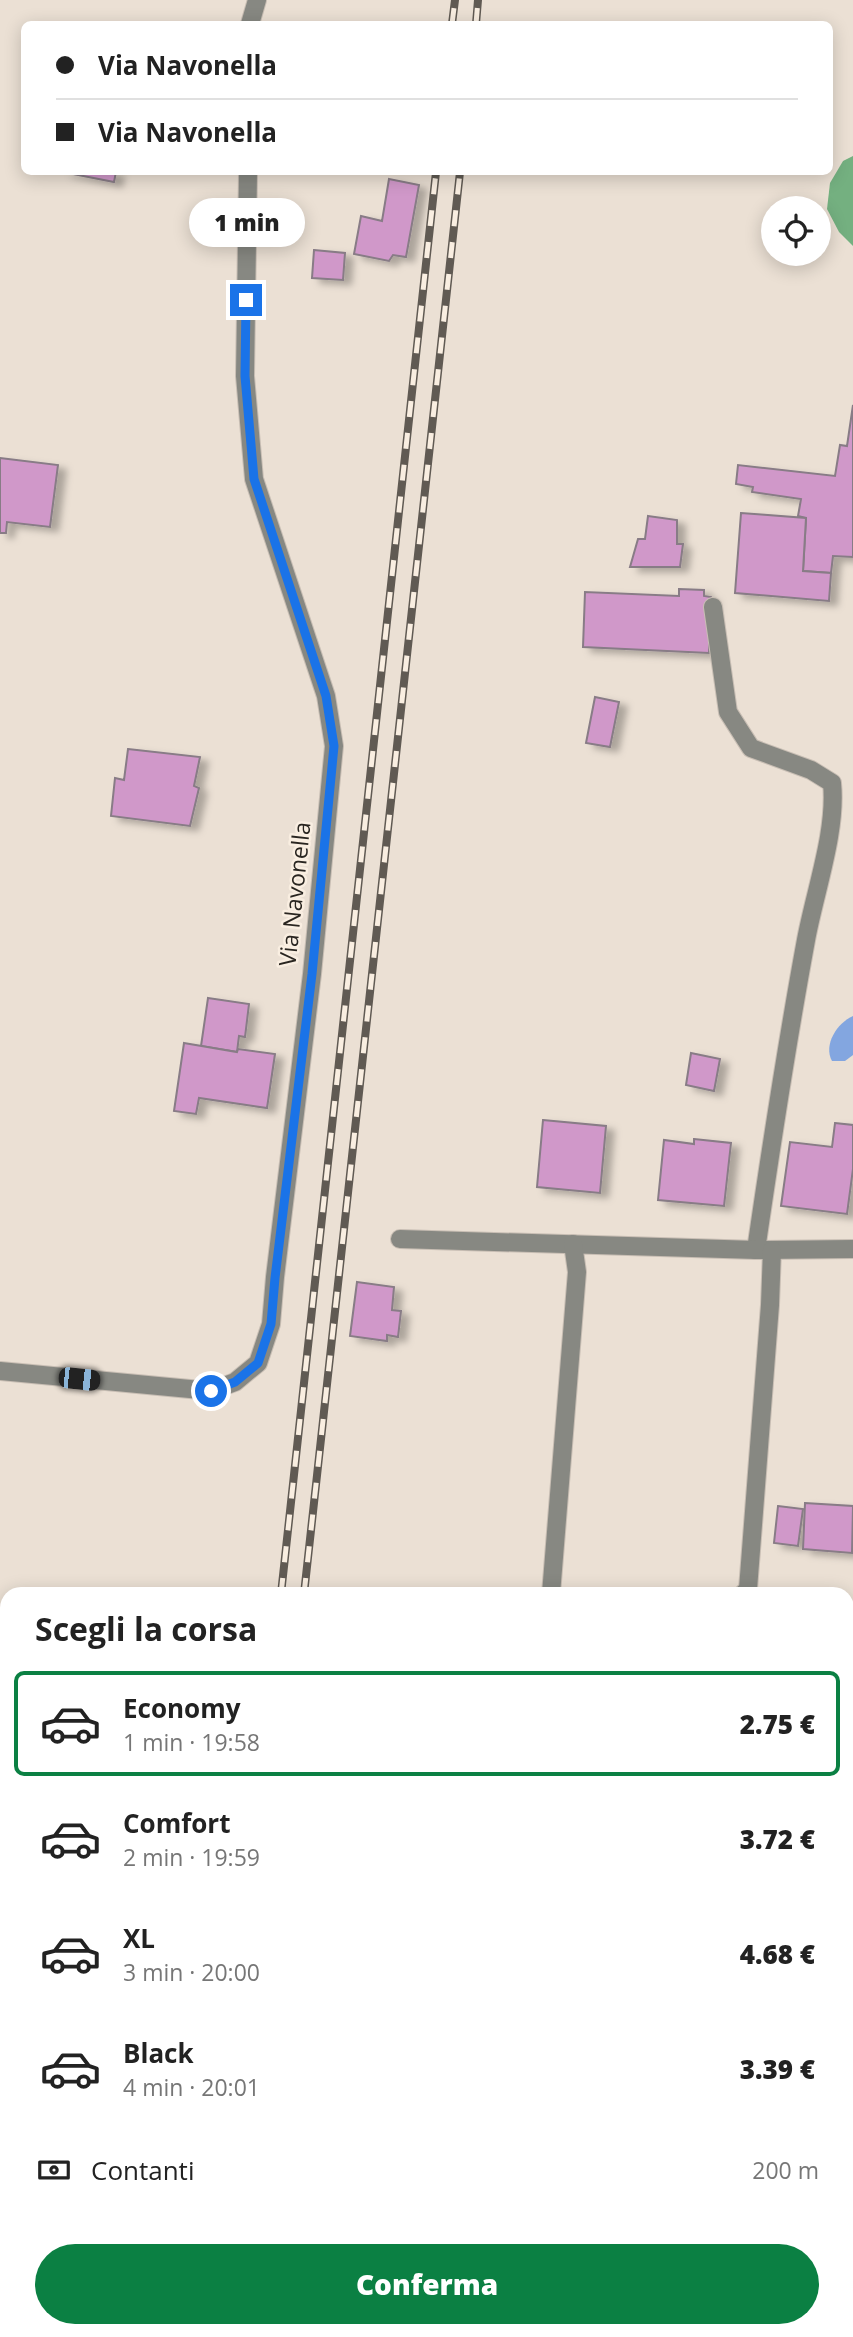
<!DOCTYPE html>
<html lang="it">
<meta charset="utf-8">
<style>
body{margin:0;font-family:"Open Sans",sans-serif;background:#f2f2f2;color:#222;height:100vh;display:flex;flex-direction:column;font-size:26px;white-space:nowrap}
*{box-sizing:border-box;margin:0}
p{font-size:23px;color:#767676}
.icon{flex:none;width:38px;height:38px;fill:none;stroke:currentColor;stroke-width:2;stroke-linecap:round;stroke-linejoin:round}
.map{position:relative;flex:1;overflow:hidden}
.details{position:absolute;left:0px;top:1587px;width:854px;height:751px;display:flex;flex-direction:column;background:#fff;border-radius:21px 21px 0 0;box-shadow:0 4px 18px #0003}
.details>*{flex:none}
.top-card{position:absolute;left:21px;top:21px;width:812px;height:154px;border-radius:10px;box-shadow:0 4px 18px #0003;display:grid;align-content:center;height:154px;padding:0 35px;background:#fff}
.buttons{position:absolute;left:761px;top:196px;display:grid;gap:14px}
.buttons a{display:grid;place-items:center;width:70px;height:70px;border-radius:50%;background:#fff;box-shadow:0 4px 18px #0003;font-size:35px}
.end{position:absolute;width:32px;height:32px;margin:-16px;border:9px solid #1a73e8;background:#fff;box-shadow:0 0 0 4px #fff}
.from{border-radius:50%}
.bubble{position:absolute;height:49px;border-radius:24px;background:#fff;box-shadow:0 4px 18px #0003;font-size:23px;font-weight:800;line-height:49px;text-align:center}
.car{position:absolute;width:21px;height:42px;margin:-21px -10px;border-radius:9px;box-shadow:0 0 5px 2px #0007;background:linear-gradient(#222 24%,#8ab4d8 0 40%,#222 0 76%,#8ab4d8 0 86%,#222 0)}
.top-card b{display:flex;align-items:center;gap:24px;height:66px;font-size:26px}
.top-card b+b{border-top:2px solid #e0e0e0}
.top-card i{width:18px;height:18px;background:#222}
ul{padding:0;list-style:none}
li{display:flex;align-items:center;gap:21px;height:105px;margin:0 14px 10px;padding:0 21px;border:4px solid transparent;border-radius:10px}
li div{flex:1}
li b{display:block;font-size:26px}
li em{font-style:normal;font-weight:800}
li.active{border-color:#0b8043}
li>.icon{width:63px;height:63px;stroke-width:1.5}
h2{padding:0 35px;font-size:32px;line-height:84px}
.pay{display:flex;align-items:center;gap:18px;height:77px;padding:0 35px;font-size:26px}
.pay p{margin-inline-start:auto}
.action{display:flex;gap:14px;margin-top:auto;padding:14px 35px}
.action a{flex:1;height:80px;border-radius:42px;background:#0b8043;color:#fff;font-size:28px;font-weight:800;line-height:80px;text-align:center}
.map>svg:first-child{display:block}
</style>
<div class="map">
<svg width="853" height="2337" viewBox="0 0 853 2337">
<defs>
<filter id="shadow"><feDropShadow dx="8" dy="4.5" stdDeviation="3.5" flood-color="#0004"/></filter>
</defs>
<rect width="100%" height="100%" fill="#ebe0d4"/>
<path fill="#74b080" d="M853,156V246L839,232L827,209L830,183L843,161Z"/>
<path fill="#83a6e0" d="M853,1016V1055L845,1061H832C823,1045 837,1023 853,1016Z"/>
<g fill="#d098c9" stroke="#887c86" stroke-width="2" filter="url(#shadow)">
<path d="M63,172H116L114,182Z"/>
<path d="M389,179L419,185L406,257L393,255L389,261L354,254L361,216L382,221Z"/>
<path d="M314,250L345,253L343,280L312,278Z"/>
<path d="M853,405V557L833,556L831,573L803,571L806,518L798,516L801,499L752,492L753,487L736,484L738,465L835,476L840,445L847,446Z"/>
<path d="M0,458L58,465L50,527L7,522L6,533H0Z"/>
<path d="M741,513L806,518L803,571L831,573L829,601L735,593Z"/>
<path d="M648,516L677,520V544H683L680,567H630L638,539H645Z"/>
<path d="M679,589L704,590V596L711,597L709,653L583,647L585,592L679,596Z"/>
<path d="M595,697L619,702L610,747L586,743Z"/>
<path d="M128,749L200,757L194,786L199,788L190,826L111,816L115,778L124,780Z"/>
<path d="M208,998L249,1004L245,1037L239,1036L237,1052L201,1046Z"/>
<path d="M184,1043L237,1052L238,1049L275,1054L267,1108L199,1098L196,1114L174,1111Z"/>
<path d="M691,1053L720,1059L714,1091L686,1085Z"/>
<path d="M543,1120L606,1126L600,1193L537,1187Z"/>
<path d="M835,1123L853,1125V1169L847,1214L781,1206L790,1142L832,1147Z"/>
<path d="M694,1139L731,1143L724,1206L658,1200L664,1140L694,1144Z"/>
<path d="M357,1282L394,1287L392,1310L401,1311L398,1337L387,1335V1341L350,1336Z"/>
<path d="M805,1503L853,1506L852,1553L803,1549Z"/>
<path d="M778,1506L803,1509L798,1546L774,1543Z"/>
<path d="M847,1707L853,1708V1749L847,1748Z"/>
</g>
<g fill="none" stroke-linecap="round" stroke-linejoin="round">
<defs>
<g id="minor">
<path d="M250,24L257,0"/>
<path d="M713,607L728,712L751,748L811,770L832,783C837,831 815,891 806,940C787,1043 771,1147 756,1250"/>
<path d="M400,1239L756,1250L853,1249"/>
<path d="M0,1371L211,1391L235,1382L258,1363L271,1324L275,1277L312,974L334,746L326,696L254,479L245,376L248,172"/>
<path d="M551,1594L577,1272L573,1244"/>
<path d="M743,1594L748,1589L770,1305L772,1250"/>
<path d="M847,2001H853"/>
</g>
</defs>
<use href="#minor" stroke="#c8beb4" stroke-width="20"/>
<use href="#minor" stroke="#878882" stroke-width="18"/>
<defs>
<g id="rail">
<path d="M452,24L455,0"/>
<path d="M476,24L478,0"/>
<path d="M281,1594L436,172"/>
<path d="M304,1594L460,172"/>
<path d="M195,2337L196,2331"/>
<path d="M218,2337L219,2331"/>
</g>
</defs>
<use href="#rail" stroke="#605a53" stroke-width="8"/>
<use href="#rail" stroke="#f9eee1" stroke-width="5" stroke-dasharray="16" stroke-linecap="butt"/>
</g>
<g fill="none" stroke-linecap="round" stroke-linejoin="round">
<path stroke="#1a73e8" stroke-width="9" d="M211,1391L235,1382L258,1363L271,1324L275,1278L312,974L334,746L326,696L254,479L245,376L246,300"/>
</g>
<g text-anchor="middle" stroke-width="5" stroke-linejoin="round" paint-order="stroke">
<g font-size="23" fill="#292520" stroke="#f9eee1">
<text transform="translate(295 894) rotate(-84)" y="8">Via Navonella</text>
</g>
</g>
</svg>
<div class="buttons">
<a><svg class="icon" aria-label="locate" viewBox="0 0 24 24"><circle cx="12" cy="12" r="6"/><path d="M12 2v4M12 18v4M2 12h4M18 12h4"/></svg></a>
</div>
<i class="end from" style="left:211px;top:1391px"></i>
<i class="end" style="left:246px;top:300px"></i>
<div class="bubble" style="left:189px;top:198px;width:116px">1 min</div>
<i class="car" style="left:79px;top:1379px;rotate:96deg"></i>
<div class="top-card">
<b><i class="from"></i>Via Navonella</b>
<b><i></i>Via Navonella</b>
</div>
<section class="details">
<h2>Scegli la corsa</h2>
<ul>
<li class="active"><svg class="icon" aria-label="car" viewBox="0 0 24 24"><path d="M5 17H2v-5l4-1 3-4h7l3 4 3 1v5h-3M9 17h6M6 11h13"/><circle cx="7" cy="17" r="2"/><circle cx="17" cy="17" r="2"/></svg><div><b>Economy</b><p>1 min · 19:58</p></div><em>2.75 €</em></li>
<li><svg class="icon" aria-label="car" viewBox="0 0 24 24"><path d="M5 17H2v-5l4-1 3-4h7l3 4 3 1v5h-3M9 17h6M6 11h13"/><circle cx="7" cy="17" r="2"/><circle cx="17" cy="17" r="2"/></svg><div><b>Comfort</b><p>2 min · 19:59</p></div><em>3.72 €</em></li>
<li><svg class="icon" aria-label="car" viewBox="0 0 24 24"><path d="M5 17H2v-5l4-1 3-4h7l3 4 3 1v5h-3M9 17h6M6 11h13"/><circle cx="7" cy="17" r="2"/><circle cx="17" cy="17" r="2"/></svg><div><b>XL</b><p>3 min · 20:00</p></div><em>4.68 €</em></li>
<li><svg class="icon" aria-label="car" viewBox="0 0 24 24"><path d="M5 17H2v-5l4-1 3-4h7l3 4 3 1v5h-3M9 17h6M6 11h13"/><circle cx="7" cy="17" r="2"/><circle cx="17" cy="17" r="2"/></svg><div><b>Black</b><p>4 min · 20:01</p></div><em>3.39 €</em></li>
</ul>
<div class="pay"><svg class="icon" aria-label="cash" viewBox="0 0 24 24"><path d="M3 7h18v10H3z"/><circle cx="12" cy="12" r="2"/></svg>Contanti<p>200 m</p></div>
<div class="action"><a>Conferma</a></div>
</section>
</div>
